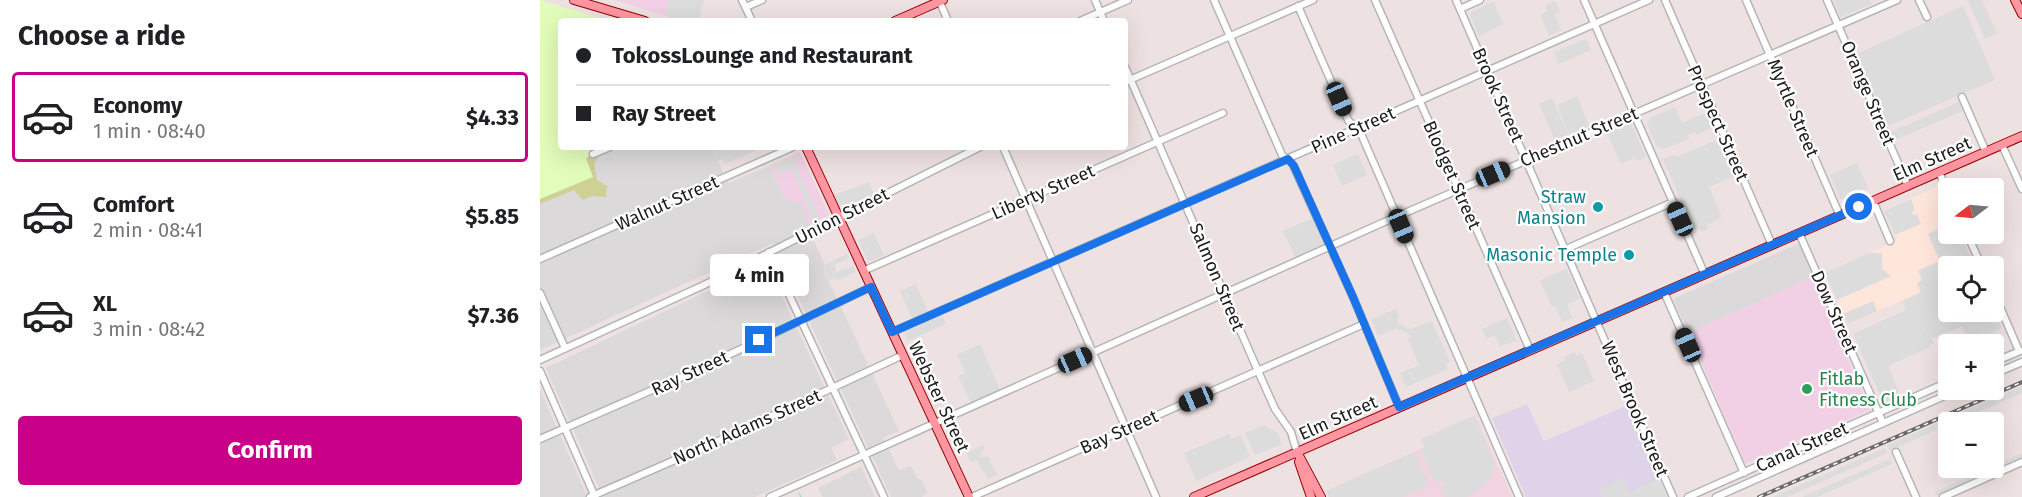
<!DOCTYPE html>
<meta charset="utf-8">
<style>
body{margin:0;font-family:"Fira Sans",sans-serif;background:#f6f6f6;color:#202124;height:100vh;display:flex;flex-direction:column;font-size:22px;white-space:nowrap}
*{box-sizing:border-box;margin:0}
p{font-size:20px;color:#757577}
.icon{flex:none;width:33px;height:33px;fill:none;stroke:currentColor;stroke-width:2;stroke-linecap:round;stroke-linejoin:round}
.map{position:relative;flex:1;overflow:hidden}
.sheet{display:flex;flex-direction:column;background:#fff;width:540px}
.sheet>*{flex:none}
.top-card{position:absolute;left:18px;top:18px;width:570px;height:132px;border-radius:6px;box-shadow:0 6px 24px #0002;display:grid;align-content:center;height:132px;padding:0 18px;background:#fff}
.needle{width:39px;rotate:254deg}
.tools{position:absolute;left:1398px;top:178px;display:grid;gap:12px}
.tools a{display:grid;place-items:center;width:66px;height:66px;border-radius:6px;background:#fff;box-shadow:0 6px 24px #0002;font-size:30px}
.end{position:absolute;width:27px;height:27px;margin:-14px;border:8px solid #1a73e8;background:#fff;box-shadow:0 0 0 3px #fff}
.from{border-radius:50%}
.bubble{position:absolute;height:42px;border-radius:6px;background:#fff;box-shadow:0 6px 24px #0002;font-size:20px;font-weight:700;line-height:42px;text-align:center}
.car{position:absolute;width:18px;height:36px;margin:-18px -9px;border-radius:8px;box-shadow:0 0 4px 2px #0007;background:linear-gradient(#222 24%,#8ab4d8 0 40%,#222 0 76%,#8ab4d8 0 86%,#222 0)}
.top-card b{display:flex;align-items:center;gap:21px;height:57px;font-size:22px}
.top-card b+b{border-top:2px solid #e0e0e0}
.top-card i{width:15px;height:15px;background:#202124}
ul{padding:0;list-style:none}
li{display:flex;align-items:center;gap:18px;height:90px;margin:0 12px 9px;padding:0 6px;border:3px solid transparent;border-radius:6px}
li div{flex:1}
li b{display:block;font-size:22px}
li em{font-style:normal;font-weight:700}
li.current{border-color:#c90088}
li>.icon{width:54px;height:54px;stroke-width:1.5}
h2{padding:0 18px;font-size:27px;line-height:72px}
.primary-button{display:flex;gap:12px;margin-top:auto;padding:12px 18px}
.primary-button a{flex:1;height:69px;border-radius:6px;background:#c90088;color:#fff;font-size:24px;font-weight:700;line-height:69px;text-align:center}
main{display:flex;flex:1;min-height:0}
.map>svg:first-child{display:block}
</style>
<main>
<section class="sheet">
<h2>Choose a ride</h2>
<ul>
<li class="current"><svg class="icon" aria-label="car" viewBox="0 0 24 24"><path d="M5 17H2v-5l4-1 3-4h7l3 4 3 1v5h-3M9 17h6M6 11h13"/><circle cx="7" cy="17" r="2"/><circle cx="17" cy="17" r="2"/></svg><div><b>Economy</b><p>1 min · 08:40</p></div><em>$4.33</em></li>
<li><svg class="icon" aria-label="car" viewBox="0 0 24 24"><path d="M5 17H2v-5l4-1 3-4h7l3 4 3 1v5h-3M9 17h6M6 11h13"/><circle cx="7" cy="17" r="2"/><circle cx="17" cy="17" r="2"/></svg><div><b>Comfort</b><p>2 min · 08:41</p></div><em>$5.85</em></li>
<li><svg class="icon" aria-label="car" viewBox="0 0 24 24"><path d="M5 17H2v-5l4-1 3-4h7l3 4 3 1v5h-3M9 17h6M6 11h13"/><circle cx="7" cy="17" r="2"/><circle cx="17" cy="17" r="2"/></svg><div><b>XL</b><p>3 min · 08:42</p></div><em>$7.36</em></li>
</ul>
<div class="primary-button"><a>Confirm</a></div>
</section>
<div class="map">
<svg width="1482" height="497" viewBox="0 0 1482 497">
<rect width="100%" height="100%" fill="#eee1e2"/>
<g fill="#dbd9da">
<path d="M80,147H171L188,183L230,166L244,199L261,203L270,222L273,239L284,263V271L359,431L343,438L359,470L371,466L377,478L382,481L387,492L382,497H351L233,243L0,350V202L34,190L52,185L46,158L56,157Z"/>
<path d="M1258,244L1262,246L1273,272L1272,277L1149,333L1134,302L1135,298Z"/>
<path d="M226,263L309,439L291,448L297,460L215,497H63L6,368Z"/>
<path d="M0,389L47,497H0Z"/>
<path d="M321,467L335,497H283L278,488Z"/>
</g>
<g fill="#f1cfe4">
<path d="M75,0H164L158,21H143Z"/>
<path d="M260,152L289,215L270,224L261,203L244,199L230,166Z"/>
<path d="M1272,277L1330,410L1205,464L1149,333Z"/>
</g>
<path fill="#ded3e8" d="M987,404L1004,441L1086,406L1127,497H986L952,418Z"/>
<path fill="#ffe6da" d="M1399,186L1408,207V234H1420L1435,267H1408V280L1308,324L1285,273L1357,241L1344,211Z"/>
<path fill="#f1d4e0" d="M935,415L972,497H789L786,491L885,447L881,439Z"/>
<path fill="#ced094" d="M63,147L54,164L57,180L67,186L66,197L52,196L43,200L34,190L0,204V173Z"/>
<path fill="#e2fcbb" d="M0,0L69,21H21V147H65L46,158L53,177L0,199Z"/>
<g fill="#dcdcdc">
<path d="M129,0H164L158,21H144L125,16Z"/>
<path d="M1293,0H1330L1332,4L1301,17Z"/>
<path d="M1428,0H1442L1457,33L1445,39Z"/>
<path d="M1015,1L1020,11L1015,14L1021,30L1009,36L1000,15L1008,11L1005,5Z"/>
<path d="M953,2L964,24L939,36L929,13Z"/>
<path d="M1423,6L1455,80L1348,126L1316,54Z"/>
<path d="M1042,40L1047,41L1051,50L1019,64L1014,52Z"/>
<path d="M1037,96L1049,126L1029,134L1017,105Z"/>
<path d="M1012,98L1028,134L1015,140L999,104Z"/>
<path d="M1419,102L1423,111L1355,140L1351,132Z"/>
<path d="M1135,107L1142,123L1168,112L1172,122L1170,124L1172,128L1157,135L1155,132L1148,135L1149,139L1124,149L1117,147L1107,124L1110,118Z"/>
<path d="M1091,123L1106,157L1097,161L1095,158L1081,164L1067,133Z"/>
<path d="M1174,141L1179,144L1193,177L1169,187L1182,217L1167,225L1168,229L1161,232L1159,228L1154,230L1123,159L1131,155L1139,156Z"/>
<path d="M172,147H190L192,149L197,147H223L185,164L183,159L178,161Z"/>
<path d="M818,154L827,175L802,186L793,165Z"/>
<path d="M256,155L258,160L255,162L279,218L273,221L252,169L237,175L232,165Z"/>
<path d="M1317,163L1328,188L1301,200L1290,175Z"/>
<path d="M329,182L336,199L310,212L305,204L299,206L294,195Z"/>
<path d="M1371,199L1375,210L1372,212L1373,215L1377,214L1381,224L1355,235L1344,211Z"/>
<path d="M772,218L784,246L756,258L743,231Z"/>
<path d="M1408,224V234H1420L1435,267H1408V312H1454V309L1462,328L1429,342L1422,326L1392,339L1394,344L1390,345V347L1348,366L1361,397L1344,404L1313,334L1366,310L1363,301L1381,293L1377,283L1382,280L1378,270L1400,261L1388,234Z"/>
<path d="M333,233L344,255L328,262L318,240Z"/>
<path d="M1329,253H1342V269L1351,276L1297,300L1285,273Z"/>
<path d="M307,254L309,258L295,264L296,272L313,266L316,272L297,281L295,278L290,281L284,268V265Z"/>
<path d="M1027,269L1040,299L1027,304L1032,318L1022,322L1015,306L1012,307L1000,280Z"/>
<path d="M376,284L390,316L401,312L406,324L368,341L362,328L374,323L360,291Z"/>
<path d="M1333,301L1337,311L1308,324L1303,314Z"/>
<path d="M856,309L859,317L857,322L870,329L892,321L910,362L906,364L908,369L866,387L860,373L879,365L868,339L872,337L862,330L855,329L838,336L831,319Z"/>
<path d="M967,318L977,341L960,346L955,335L946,339L942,329Z"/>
<path d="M440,344L461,392L432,405L418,376L425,373L417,355Z"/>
<path d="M1034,352L1036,356L1042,353L1054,381L1029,392L1017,364L1025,361L1024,357Z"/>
<path d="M1482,386V393L1413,423H1408V425L1349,451L1347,445Z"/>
<path d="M934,416L956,465L949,481L927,497H906L901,488L905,485L902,480L895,482L880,449L885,447L881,439Z"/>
<path d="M724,425L737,432L742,444L715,455L705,433Z"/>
<path d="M689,434L691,439L701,435L710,457L656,481L644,453Z"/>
<path d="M444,445L445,449L440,452L442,458L448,456L457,475L448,479L437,460L431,462L426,453Z"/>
<path d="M1345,448L1347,453L1247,497H1233Z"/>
<path d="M875,452L887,480L886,485L883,488L863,497H789L786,491Z"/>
<path d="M1482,453V458L1396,496L1395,492L1448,468H1454V465Z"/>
<path d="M1350,459L1352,464L1277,497H1262Z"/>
<path d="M1083,478L1089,492L1118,479L1127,497H1063L1060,489Z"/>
</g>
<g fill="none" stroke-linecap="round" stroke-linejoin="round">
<path stroke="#9fdfc2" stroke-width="1.5" d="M259,493L261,497"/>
<defs>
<g id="minor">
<path d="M202,0L212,21"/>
<path d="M399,0L408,21"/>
<path d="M555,0L564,21"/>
<path d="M674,0L742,155L752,163L813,297L859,407"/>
<path d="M835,0L990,350"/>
<path d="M916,0L1133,497"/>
<path d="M1044,0L1165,275"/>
<path d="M1125,0L1232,245"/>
<path d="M1206,0L1300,216"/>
<path d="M1287,0L1368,186"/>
<path d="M1379,0L1387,17"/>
<path d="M758,6L808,120L822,136L979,497"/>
<path d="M206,7L222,0"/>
<path d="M920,9L940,0"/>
<path d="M540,21L588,0"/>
<path d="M585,67L718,371L735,409L751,432L757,452"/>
<path d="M585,82L773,0"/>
<path d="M1422,97L1446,152"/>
<path d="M1462,145L1482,189"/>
<path d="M463,147L616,497"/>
<path d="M53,154L70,147"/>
<path d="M1399,172L1408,193"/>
<path d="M1333,201L1350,241"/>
<path d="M1259,233L1343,423"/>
<path d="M1427,234L1442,267"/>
<path d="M1026,249L1133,202"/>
<path d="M229,252L344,497"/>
<path d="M0,259L253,147"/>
<path d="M323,271L683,113"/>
<path d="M1124,292L1204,473"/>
<path d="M0,293L25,348"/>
<path d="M1454,293L1479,351"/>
<path d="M352,332L1109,0"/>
<path d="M0,360L164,285L440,147"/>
<path d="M1454,362L1480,351"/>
<path d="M0,371L55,497"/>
<path d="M1454,374L1482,362"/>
<path d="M0,439L142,377L331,287"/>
<path d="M1356,452L1376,497"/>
<path d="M50,497L174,443L363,355"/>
<path d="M230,497L851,219L1357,0"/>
<path d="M432,497L824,324"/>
<path d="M1148,497L1408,382"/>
<path d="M1176,497L1418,390"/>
<path d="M1403,497L1482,462"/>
</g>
<g id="major">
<path d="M34,0L105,21"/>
<path d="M1475,0L1482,14"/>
<path d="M355,21L403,0"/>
<path d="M266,147L429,497"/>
<path d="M757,452L781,497"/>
<path d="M759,462L771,497"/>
<path d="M654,497L1482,136"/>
</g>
</defs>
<use href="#minor" stroke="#b5b5b5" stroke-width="9"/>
<use href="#major" stroke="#950001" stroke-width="10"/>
<use href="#minor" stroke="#fff" stroke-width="6"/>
<use href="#major" stroke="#ff96a1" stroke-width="8"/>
<defs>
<path id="rail" d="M1219,497L1482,382"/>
</defs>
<use href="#rail" stroke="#6a6a6a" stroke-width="4"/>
<use href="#rail" stroke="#fff" stroke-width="1.5" stroke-dasharray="4.5" stroke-linecap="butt"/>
</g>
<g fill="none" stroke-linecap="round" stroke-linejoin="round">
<path stroke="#1a73e8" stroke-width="8" d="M219,340L331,287L352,332L748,159L754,166L813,297L859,407L1319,207"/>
</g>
<g fill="#0f9aa8" stroke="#fff" stroke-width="2">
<circle cx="1058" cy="207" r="6"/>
<circle cx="1089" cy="255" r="6"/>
</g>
<circle fill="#2e9e5b" stroke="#fff" stroke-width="2" cx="1267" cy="389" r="6"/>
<g text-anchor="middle" stroke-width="4.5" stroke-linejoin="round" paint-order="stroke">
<g font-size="18" fill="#1c1c1c" stroke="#fff">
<text transform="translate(1328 93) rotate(67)" y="6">Orange Street</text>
<text transform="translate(958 95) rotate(66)" y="6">Brook Street</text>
<text transform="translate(1253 108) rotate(67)" y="6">Myrtle Street</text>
<text transform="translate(1178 123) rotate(66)" y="6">Prospect Street</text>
<text transform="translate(813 130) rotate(-24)" y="6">Pine Street</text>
<text transform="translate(1039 137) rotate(-23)" y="6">Chestnut Street</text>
<text transform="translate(1392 159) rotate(-24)" y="6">Elm Street</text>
<text transform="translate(912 175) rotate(66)" y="6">Blodget Street</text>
<text transform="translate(503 192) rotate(-24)" y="6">Liberty Street</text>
<text transform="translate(127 203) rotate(-24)" y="6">Walnut Street</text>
<text transform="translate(302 216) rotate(-27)" y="6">Union Street</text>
<text transform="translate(677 277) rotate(67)" y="6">Salmon Street</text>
<text transform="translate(1294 312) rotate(66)" y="6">Dow Street</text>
<text transform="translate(150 373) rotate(-25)" y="6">Ray Street</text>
<text transform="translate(399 397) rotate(65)" y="6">Webster Street</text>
<text transform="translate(1095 409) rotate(67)" y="6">West Brook Street</text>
<text transform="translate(798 418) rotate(-24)" y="6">Elm Street</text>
<text transform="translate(207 427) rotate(-24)" y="6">North Adams Street</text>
<text transform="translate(579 432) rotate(-24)" y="6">Bay Street</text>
<text transform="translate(1262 447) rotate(-24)" y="6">Canal Street</text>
</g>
<g font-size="18" fill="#0d838f" stroke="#fff" text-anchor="end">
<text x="1046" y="203">Straw<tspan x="1046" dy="21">Mansion</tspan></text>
<text x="1077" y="261">Masonic Temple</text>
</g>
<g font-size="18" fill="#27864d" stroke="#fff" text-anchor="start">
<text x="1279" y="385">Fitlab<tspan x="1279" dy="21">Fitness Club</tspan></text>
</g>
</g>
</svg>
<div class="tools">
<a><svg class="needle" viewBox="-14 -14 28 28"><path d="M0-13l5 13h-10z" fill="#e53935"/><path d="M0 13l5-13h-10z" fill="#757577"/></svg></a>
<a><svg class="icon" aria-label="locate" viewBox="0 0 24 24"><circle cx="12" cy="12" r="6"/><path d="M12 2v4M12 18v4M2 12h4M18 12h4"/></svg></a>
<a>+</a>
<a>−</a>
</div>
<i class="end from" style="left:1319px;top:207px"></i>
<i class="end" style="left:219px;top:340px"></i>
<div class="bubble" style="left:170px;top:254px;width:99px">4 min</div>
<i class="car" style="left:799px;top:99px;rotate:156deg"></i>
<i class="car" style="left:953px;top:174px;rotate:67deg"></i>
<i class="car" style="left:1140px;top:219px;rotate:336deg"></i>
<i class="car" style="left:861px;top:226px;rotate:157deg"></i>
<i class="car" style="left:1148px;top:345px;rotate:336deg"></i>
<i class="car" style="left:535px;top:360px;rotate:66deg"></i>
<i class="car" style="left:656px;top:399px;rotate:247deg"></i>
<div class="top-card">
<b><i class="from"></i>TokossLounge and Restaurant</b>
<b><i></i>Ray Street</b>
</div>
</div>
</main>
